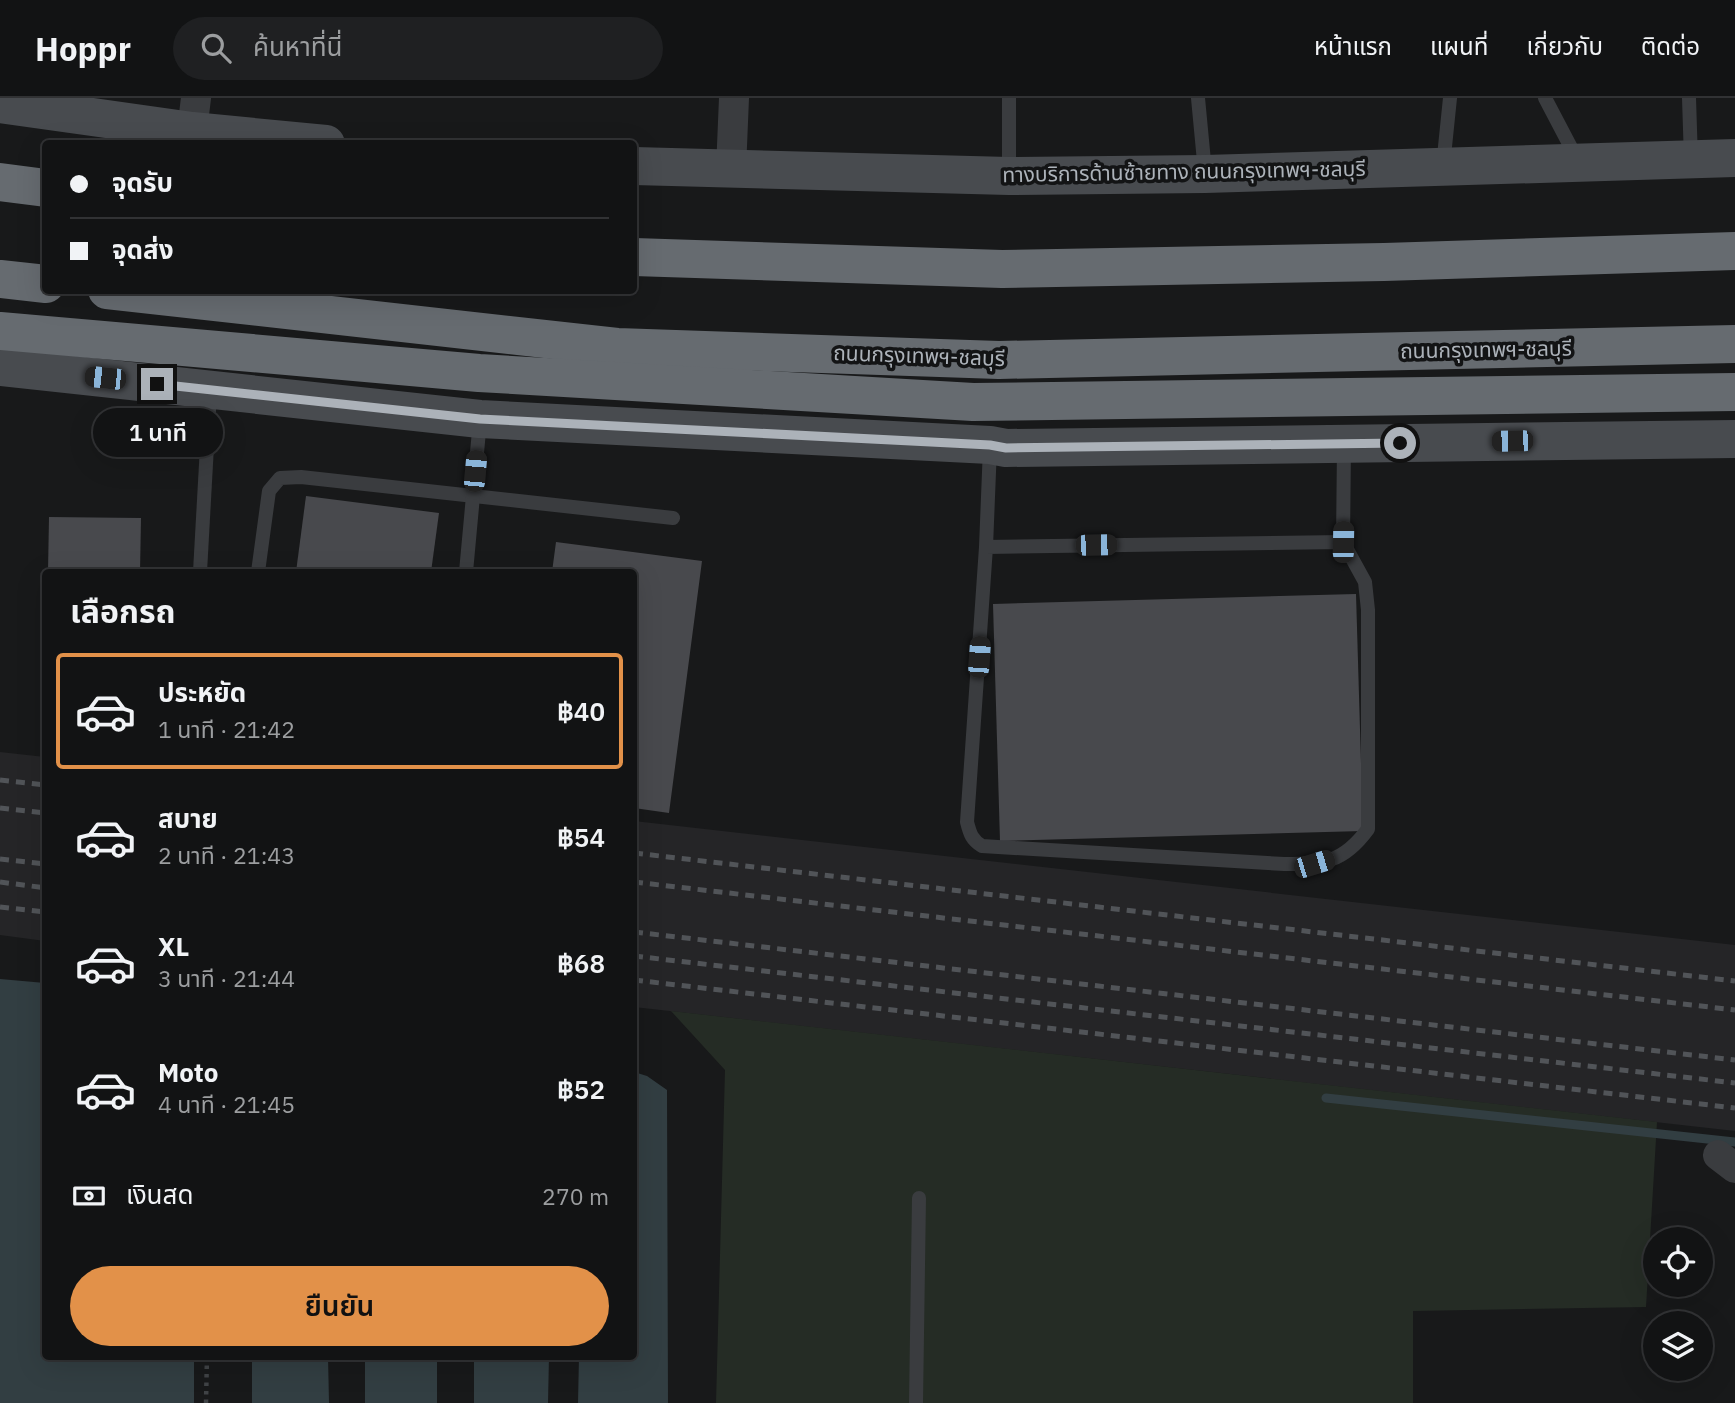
<!DOCTYPE html>
<html lang="th">
<meta charset="utf-8">
<style>
body{margin:0;font-family:"IBM Plex Sans","Noto Sans Thai",sans-serif;background:#1f2022;color:#f1f3f6;height:100vh;display:flex;flex-direction:column;font-size:26px;white-space:nowrap}
*{box-sizing:border-box;margin:0}
p{font-size:23px;color:#9c9ea0}
.icon{flex:none;width:38px;height:38px;fill:none;stroke:currentColor;stroke-width:2;stroke-linecap:round;stroke-linejoin:round}
.map{position:relative;flex:1;overflow:hidden}
.drawer{position:absolute;left:42px;top:471px;width:595px;height:791px;display:flex;flex-direction:column;background:#121314;border-radius:7px;box-shadow:0 7px 28px #0002,0 0 0 2px #313234}
.drawer>*{flex:none}
.guide{position:absolute;left:42px;top:42px;width:595px;height:154px;border-radius:7px;box-shadow:0 7px 28px #0002,0 0 0 2px #313234;display:grid;align-content:center;height:154px;padding:0 28px;background:#121314}
.tools{position:absolute;left:1643px;top:1129px;display:grid;gap:14px}
.tools a{display:grid;place-items:center;width:70px;height:70px;border-radius:50%;background:#121314;box-shadow:0 7px 28px #0002,0 0 0 2px #313234;font-size:35px}
.end{position:absolute;width:32px;height:32px;margin:-16px;border:9px solid #acb2b9;background:#111;box-shadow:0 0 0 4px #111}
.from{border-radius:50%}
.bubble{position:absolute;height:49px;border-radius:24px;background:#121314;box-shadow:0 7px 28px #0002,0 0 0 2px #313234;font-size:23px;font-weight:600;line-height:49px;text-align:center}
.car{position:absolute;width:21px;height:42px;margin:-21px -10px;border-radius:9px;box-shadow:0 0 5px 2px #0007;background:linear-gradient(#222 24%,#8ab4d8 0 40%,#222 0 76%,#8ab4d8 0 86%,#222 0)}
.guide b{display:flex;align-items:center;gap:24px;height:66px;font-size:26px}
.guide b+b{border-top:2px solid #313234}
.guide i{width:18px;height:18px;background:#f1f3f6}
ul{padding:0;list-style:none}
li{display:flex;align-items:center;gap:21px;height:116px;margin:0 14px 10px;padding:0 14px;border:4px solid transparent;border-radius:7px}
li div{flex:1}
li b{display:block;font-size:26px}
li em{font-style:normal;font-weight:600}
li.selected{border-color:#e29149}
li>.icon{width:63px;height:63px;stroke-width:1.5}
h2{padding:0 28px;font-size:32px;line-height:84px}
.pay{display:flex;align-items:center;gap:18px;height:77px;padding:0 28px;font-size:26px}
.pay p{margin-inline-start:auto}
.primary-button{display:flex;gap:14px;margin-top:auto;padding:14px 28px}
.primary-button a{flex:1;height:80px;border-radius:42px;background:#e29149;color:#111;font-size:28px;font-weight:600;line-height:80px;text-align:center}
header{display:flex;align-items:center;gap:42px;box-sizing:border-box;height:98px;padding:0 35px;background:#121314;border-bottom:2px solid #313234}
header strong{font-size:33px}
nav{display:flex;gap:38px;margin-inline-start:auto;font-size:24px}
.search{width:490px;height:63px;background:#1f2022;display:flex;align-items:center;gap:18px;box-sizing:border-box;padding:0 24px;border-radius:38px;color:#9c9ea0;font-size:26px}
.map>svg:first-child{display:block}
</style>
<header>
<strong>Hoppr</strong>
<div class="search"><svg class="icon" aria-label="search" viewBox="0 0 24 24"><circle cx="10" cy="10" r="6"/><path d="M15 15l6 6"/></svg>ค้นหาที่นี่</div>
<nav><a>หน้าแรก</a><a>แผนที่</a><a>เกี่ยวกับ</a><a>ติดต่อ</a></nav>
</header>
<div class="map">
<svg width="1735" height="1305" viewBox="0 0 1735 1305">
<rect width="100%" height="100%" fill="#18191a"/>
<g fill="#252527">
<path d="M0,654L45,659V843L0,837Z"/>
<path d="M634,723L1735,847V1033L634,909Z"/>
</g>
<path fill="#252c25" d="M671,913L1657,1024L1646,1209L1413,1213V1305H716L725,972Z"/>
<g fill="#323e42">
<path d="M0,881L45,885L46,1258H194V1305H0Z"/>
<path d="M634,974L647,978L667,992L668,1305H578L579,1258H634Z"/>
<path d="M252,1258H328L329,1305H252Z"/>
<rect x="365" y="1258" width="72" height="47"/>
<path d="M474,1258H549L548,1305H474Z"/>
</g>
<g fill="none" stroke-linecap="round" stroke-linejoin="round">
<path stroke="#323e42" stroke-width="9" d="M1326,1000L1735,1044"/>
</g>
<g fill="#48494d">
<path d="M306,398L439,415L431,474H296Z"/>
<path d="M49,419L141,420L140,474H48Z"/>
<path d="M556,444L702,463L669,715L634,710V474H552Z"/>
<path d="M1356,496L1363,733L1000,743L993,506Z"/>
</g>
<g fill="none" stroke-linecap="round" stroke-linejoin="round">
<path stroke="#404346" stroke-width="4.5" stroke-dasharray="3.5 5" stroke-linecap="butt" d="M206,1305L207,1258"/>
<g stroke="#3a3c3f" stroke-width="14">
<path d="M1009,0V76"/>
<path d="M1198,0L1205,74"/>
<path d="M1545,0L1577,61"/>
<path d="M1689,0L1691,62"/>
<path d="M1443,68L1450,0"/>
<path d="M1343,444L1344,347"/>
<path d="M986,449L1343,444L1365,484L1368,512V731C1343,765 1324,766 1284,766L982,748C972,742 970,736 967,724L986,449L990,349"/>
<path d="M200,474L210,294"/>
<path d="M258,474L269,393L280,380L301,379L673,420"/>
<path d="M466,474L480,322"/>
<path d="M916,1305L919,1100"/>
</g>
<g stroke="#3a3c3f" stroke-width="30">
<path d="M192,33L196,0"/>
<path d="M731,72L734,0"/>
<path d="M1718,1057L1735,1070"/>
</g>
<g stroke="#484b4f" stroke-width="38">
<path d="M0,6L192,33L326,46"/>
<path d="M634,68L1009,78L1205,76L1735,60"/>
<path d="M0,269L480,321L990,347L1006,350L1735,341"/>
</g>
<g stroke="#666b70" stroke-width="38">
<path d="M0,84L46,90"/>
<path d="M634,159L1002,171L1384,164L1735,153"/>
<path d="M0,181L46,186"/>
<path d="M107,192L617,249L999,262L1735,246"/>
<path d="M0,233L479,275L973,304L1735,294"/>
</g>
<g stroke="#515458" stroke-width="5" stroke-dasharray="9 7" stroke-linecap="butt">
<path d="M0,682L46,687"/>
<path d="M0,710L46,715"/>
<path d="M634,755L1735,883"/>
<path d="M0,761L46,766"/>
<path d="M0,784L46,790"/>
<path d="M634,784L1735,912"/>
<path d="M0,809L46,814"/>
<path d="M634,834L1735,962"/>
<path d="M634,858L1735,985"/>
<path d="M634,882L1735,1010"/>
</g>
</g>
<g fill="none" stroke-linecap="round" stroke-linejoin="round">
<path stroke="#acb2b9" stroke-width="9" d="M157,286L480,321L990,347L1006,350L1400,345"/>
</g>
<g text-anchor="middle" stroke-width="7" stroke-linejoin="round" paint-order="stroke">
<g font-size="21" fill="#acb2b9" stroke="#131415">
<text transform="translate(1184 74) rotate(-1)" y="7">ทางบริการด้านซ้ายทาง ถนนกรุงเทพฯ-ชลบุรี</text>
<text transform="translate(1486 252) rotate(-1)" y="7">ถนนกรุงเทพฯ-ชลบุรี</text>
<text transform="translate(919 258) rotate(2)" y="7">ถนนกรุงเทพฯ-ชลบุรี</text>
</g>
</g>
</svg>
<div class="tools">
<a><svg class="icon" aria-label="locate" viewBox="0 0 24 24"><circle cx="12" cy="12" r="6"/><path d="M12 2v4M12 18v4M2 12h4M18 12h4"/></svg></a>
<a><svg class="icon" aria-label="layers" viewBox="0 0 24 24"><path d="M12 4l9 5-9 5-9-5zM3 14l9 5 9-5"/></svg></a>
</div>
<i class="end from" style="left:1400px;top:345px"></i>
<i class="end" style="left:157px;top:286px"></i>
<div class="bubble" style="left:93px;top:310px;width:130px">1 นาที</div>
<i class="car" style="left:105px;top:280px;rotate:276deg"></i>
<i class="car" style="left:1512px;top:343px;rotate:269deg"></i>
<i class="car" style="left:475px;top:373px;rotate:5deg"></i>
<i class="car" style="left:1343px;top:444px;rotate:1deg"></i>
<i class="car" style="left:1096px;top:447px;rotate:89deg"></i>
<i class="car" style="left:979px;top:559px;rotate:4deg"></i>
<i class="car" style="left:1314px;top:766px;rotate:73deg"></i>
<div class="guide">
<b><i class="from"></i>จุดรับ</b>
<b><i></i>จุดส่ง</b>
</div>
<section class="drawer">
<h2>เลือกรถ</h2>
<ul>
<li class="selected"><svg class="icon" aria-label="car" viewBox="0 0 24 24"><path d="M5 17H2v-5l4-1 3-4h7l3 4 3 1v5h-3M9 17h6M6 11h13"/><circle cx="7" cy="17" r="2"/><circle cx="17" cy="17" r="2"/></svg><div><b>ประหยัด</b><p>1 นาที · 21:42</p></div><em>฿40</em></li>
<li><svg class="icon" aria-label="car" viewBox="0 0 24 24"><path d="M5 17H2v-5l4-1 3-4h7l3 4 3 1v5h-3M9 17h6M6 11h13"/><circle cx="7" cy="17" r="2"/><circle cx="17" cy="17" r="2"/></svg><div><b>สบาย</b><p>2 นาที · 21:43</p></div><em>฿54</em></li>
<li><svg class="icon" aria-label="car" viewBox="0 0 24 24"><path d="M5 17H2v-5l4-1 3-4h7l3 4 3 1v5h-3M9 17h6M6 11h13"/><circle cx="7" cy="17" r="2"/><circle cx="17" cy="17" r="2"/></svg><div><b>XL</b><p>3 นาที · 21:44</p></div><em>฿68</em></li>
<li><svg class="icon" aria-label="car" viewBox="0 0 24 24"><path d="M5 17H2v-5l4-1 3-4h7l3 4 3 1v5h-3M9 17h6M6 11h13"/><circle cx="7" cy="17" r="2"/><circle cx="17" cy="17" r="2"/></svg><div><b>Moto</b><p>4 นาที · 21:45</p></div><em>฿52</em></li>
</ul>
<div class="pay"><svg class="icon" aria-label="cash" viewBox="0 0 24 24"><path d="M3 7h18v10H3z"/><circle cx="12" cy="12" r="2"/></svg>เงินสด<p>270 m</p></div>
<div class="primary-button"><a>ยืนยัน</a></div>
</section>
</div>
